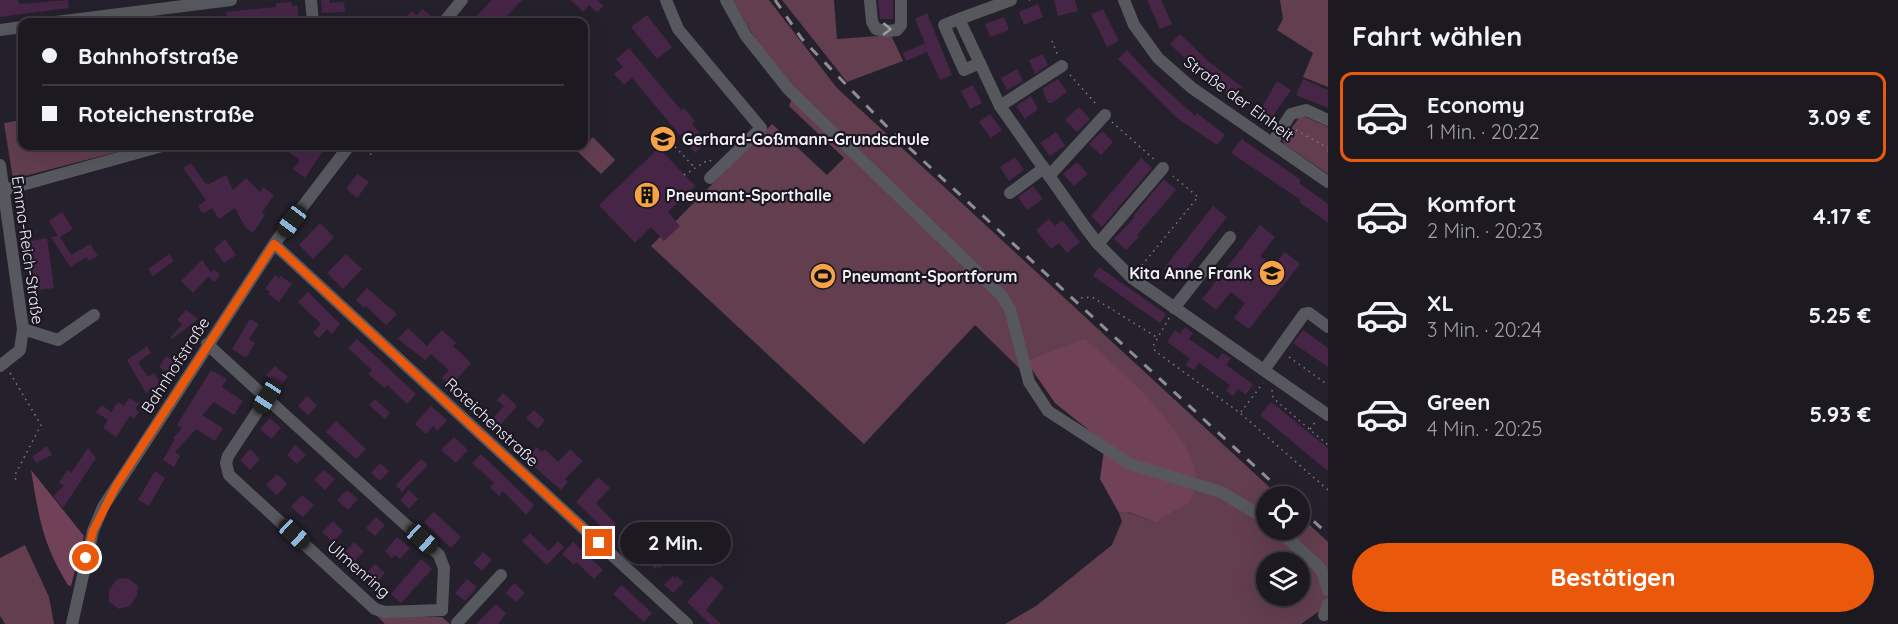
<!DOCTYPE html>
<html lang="de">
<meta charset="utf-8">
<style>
body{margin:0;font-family:Quicksand,sans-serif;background:#29262e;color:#f1f3f6;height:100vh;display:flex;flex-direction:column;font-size:22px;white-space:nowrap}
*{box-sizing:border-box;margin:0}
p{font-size:20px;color:#a0a0a5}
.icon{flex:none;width:33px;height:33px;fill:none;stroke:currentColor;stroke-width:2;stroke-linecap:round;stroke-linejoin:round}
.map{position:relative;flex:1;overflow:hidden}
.side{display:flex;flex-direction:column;background:#1c1921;width:570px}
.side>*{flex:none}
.guide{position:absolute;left:18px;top:18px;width:570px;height:132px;border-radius:12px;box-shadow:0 6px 24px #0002,0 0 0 2px #3a383f;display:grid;align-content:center;height:132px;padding:0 24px;background:#1c1921}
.controls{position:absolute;left:1256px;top:486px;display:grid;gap:12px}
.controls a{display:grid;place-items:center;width:54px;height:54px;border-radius:50%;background:#1c1921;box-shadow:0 6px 24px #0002,0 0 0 2px #3a383f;font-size:30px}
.end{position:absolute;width:27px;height:27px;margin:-14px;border:8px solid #ea580c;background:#fff;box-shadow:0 0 0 3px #fff}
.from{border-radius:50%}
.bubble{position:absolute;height:42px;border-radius:21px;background:#1c1921;box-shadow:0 6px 24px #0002,0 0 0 2px #3a383f;font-size:20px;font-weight:700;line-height:42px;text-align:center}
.car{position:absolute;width:18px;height:36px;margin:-18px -9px;border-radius:8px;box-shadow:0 0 4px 2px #0007;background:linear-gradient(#222 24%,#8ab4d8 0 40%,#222 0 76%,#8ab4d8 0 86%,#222 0)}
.guide b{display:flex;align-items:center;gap:21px;height:57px;font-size:22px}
.guide b+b{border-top:2px solid #3a383f}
.guide i{width:15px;height:15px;background:#f1f3f6}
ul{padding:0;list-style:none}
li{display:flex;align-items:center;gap:18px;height:90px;margin:0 12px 9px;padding:0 12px;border:3px solid transparent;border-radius:12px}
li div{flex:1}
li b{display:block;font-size:22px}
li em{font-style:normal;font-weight:700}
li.current{border-color:#ea580c}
li>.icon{width:54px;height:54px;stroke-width:1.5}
h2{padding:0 24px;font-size:27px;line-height:72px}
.action{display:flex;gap:12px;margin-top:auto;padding:12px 24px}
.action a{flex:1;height:69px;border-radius:36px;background:#ea580c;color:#fff;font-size:24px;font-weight:700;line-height:69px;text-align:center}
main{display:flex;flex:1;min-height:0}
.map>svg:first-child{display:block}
</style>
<main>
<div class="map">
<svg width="1328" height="624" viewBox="0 0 1328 624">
<rect width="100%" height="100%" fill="#25212c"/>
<g fill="#623e4e" fill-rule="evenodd">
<path d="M732,0H769L837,88L1279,496H1266V530H1299V515L1328,542V605L1301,624H1005L1036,606L1112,545L1122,521L1119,513L1127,512L1155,522L1046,355L1026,361L1022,371L975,325L864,444L651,246L772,124L827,175L844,158L789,106L795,91L756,40ZM1266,562H1299V596H1266Z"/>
<path d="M782,0H834L837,39L891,35L903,61L847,82Z"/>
<path d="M1280,0H1328V87L1303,77L1313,53L1277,30L1283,19Z"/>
<path d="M1301,115L1328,127V174L1284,144L1283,140Z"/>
<path d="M22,120V146H140L13,179L4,123Z"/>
<path d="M593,137L615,160L601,174L578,152Z"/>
<path d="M25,545L49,597L54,624H5L0,616V558Z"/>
<path d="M376,615L442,617L450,624H385Z"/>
</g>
<g fill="#714157">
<path d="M1085,339C1116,366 1198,437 1196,480C1196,487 1192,496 1190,502L1155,522L1128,512L1119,513L1100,479L1105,443L1055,403L1026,361Z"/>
<path d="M31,470L84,536L71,586L68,585C42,543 39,517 31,470Z"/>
</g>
<g fill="#462547">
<path d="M0,0H18V3L23,4L68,0L69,8L0,17Z"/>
<path d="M321,0H329L330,3L344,2L345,12L322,13Z"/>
<path d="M492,0H522L501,22H471Z"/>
<path d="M571,0H597L604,6L597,12L589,5L583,12Z"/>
<path d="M878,0H893V19H880Z"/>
<path d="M1054,0H1075L1078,11L1058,16Z"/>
<path d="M1147,0H1161L1172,24L1160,29Z"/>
<path d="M291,2L292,6L297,5L299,20L227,22L226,12L276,7V3Z"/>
<path d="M1038,4L1043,17L1024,25L1019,12Z"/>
<path d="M422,9L430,15L427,22H403L411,11L417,15Z"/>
<path d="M1103,9L1119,41L1107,47L1091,14Z"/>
<path d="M927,13L952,75L940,80L927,52L906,61L903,53L925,43L915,19Z"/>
<path d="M647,15L672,47L657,59L631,27Z"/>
<path d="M1004,17L1009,30L990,37L985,24Z"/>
<path d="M1180,34L1209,62L1242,87L1234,98L1199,72L1170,44Z"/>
<path d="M629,48L681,110L684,108L695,121L692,124L707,142L695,153L632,78L624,85L614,74L623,67L616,59Z"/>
<path d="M1127,50L1151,76L1195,116L1197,113L1225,135L1217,145L1177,118L1118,59Z"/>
<path d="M1043,54L1048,65L1035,74L1029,60Z"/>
<path d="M1017,69L1023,81L1007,90L1001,78Z"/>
<path d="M1058,79L1067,92L1052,103H1048L1042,89Z"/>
<path d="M1303,79L1328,90V108L1296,95Z"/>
<path d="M1277,81L1291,90L1268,123L1257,116Z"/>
<path d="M973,85L982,103L970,109L961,91Z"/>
<path d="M1031,96L1038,109L1025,119L1016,106Z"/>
<path d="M1079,107L1090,119L1077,132L1065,120Z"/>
<path d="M990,114L1002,130L991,138L979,122Z"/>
<path d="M1102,131L1113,142L1101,155L1089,144Z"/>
<path d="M1056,132L1065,146L1050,156L1040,143Z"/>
<path d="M1243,137V140L1301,180L1299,183L1328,204V223L1299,202L1301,200L1231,153Z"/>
<path d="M280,146H326L305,178L293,169L300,160Z"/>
<path d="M659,148L695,186L668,212L680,226L664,241L651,227L635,243L599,205Z"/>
<path d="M1015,157L1024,170L1009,181L1000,167Z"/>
<path d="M1141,158L1152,168L1102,227L1091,216Z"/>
<path d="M1077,162L1088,174L1074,186L1063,174Z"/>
<path d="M191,163L205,183L209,184L226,175L233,190L246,178L260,192L263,187L274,195L262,212L265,215L253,233L245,227L235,208L219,219L212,208L203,214L198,206L206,200L183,168Z"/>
<path d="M357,174L369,182L357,198L346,189Z"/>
<path d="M1164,179L1176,190L1137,235L1139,237L1126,250L1114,239L1135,217L1133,216Z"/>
<path d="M1033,186L1043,199L1027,210L1018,197Z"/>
<path d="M1213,206L1227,217L1178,279L1164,268Z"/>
<path d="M62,212L73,229L60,237L71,255L90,244L98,256L89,261L87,257L70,267L51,237L58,236L49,221Z"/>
<path d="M1049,219L1055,226L1062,220L1080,242L1067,253L1059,243L1051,249L1036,230Z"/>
<path d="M320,223L334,237L313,259L299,245Z"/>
<path d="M1260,225L1275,237L1260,256L1273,266L1285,252L1300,264L1249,329L1234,318L1245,303L1231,292L1216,310L1202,299Z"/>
<path d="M47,238L54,288L33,291L24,242Z"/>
<path d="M225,239L236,255L224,263L214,249Z"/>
<path d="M169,254L174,261L153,276L148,269Z"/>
<path d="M346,254L362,269L343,289L327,273Z"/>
<path d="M202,260L211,273L213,269L220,274L215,282L208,277L193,293L181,281Z"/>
<path d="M1099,267L1166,314L1160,323L1093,276Z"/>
<path d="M275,275L279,278L281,276L292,284L279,302L268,294L270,292L265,289Z"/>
<path d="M367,288L397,314L386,325L366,306L364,308L356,300Z"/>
<path d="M308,292L340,324L332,334L327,329L319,338L313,333L321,324L298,302Z"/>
<path d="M186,310L198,319L172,339L170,338L182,324L177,320Z"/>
<path d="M250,319L259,324L249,339L255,343L246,358L232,349Z"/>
<path d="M1185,327L1193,333L1189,339L1218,359L1222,353L1231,358L1226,365L1253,384L1246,395L1238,389L1233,396L1226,391L1230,385L1199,363L1194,370L1186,365L1190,358L1167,342L1175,330L1180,334Z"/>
<path d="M408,328L427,346L442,330L456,343L453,346L471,363L451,386L442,378L449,370L431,354L425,360L398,339Z"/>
<path d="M1303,330L1328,348V367L1293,343Z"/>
<path d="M357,339L416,394L407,404L387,385L385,388L368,374L372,370L348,348Z"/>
<path d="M147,346L151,353L138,362L148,377L154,373L161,384L146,393L127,360Z"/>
<path d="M166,356L178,363L171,375L159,367Z"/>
<path d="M275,366L288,377L279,387L266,375Z"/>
<path d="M211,370L227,379L222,387L243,401L234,415L214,402L202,415L223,428L215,441L196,429L175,452L180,456L174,467L163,460L175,439L173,438L182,428L177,425Z"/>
<path d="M503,393L517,406L496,430L489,423L504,406L497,400Z"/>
<path d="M307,396L317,405L308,415L298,406Z"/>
<path d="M129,398L139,404L135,409L139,412L134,419L130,416L116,437L103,428L108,420L96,412L102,405L111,412L118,402L124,406Z"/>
<path d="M375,399L390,413L385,419L369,405Z"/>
<path d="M1271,402L1328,448V471L1260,415Z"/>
<path d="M431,406L447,420L437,431L433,426L426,434L415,424Z"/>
<path d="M534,410L545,420L538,429L526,418Z"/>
<path d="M270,418L281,428L271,439L260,429Z"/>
<path d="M336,421L366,449L356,459L326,432Z"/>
<path d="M454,437L468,450L456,463L441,450Z"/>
<path d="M295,445L306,455L297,464L287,455Z"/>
<path d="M47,446L52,455L36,463L32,457Z"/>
<path d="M537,447L542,452L545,449L558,462L570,449L583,461L565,479L568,482L561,490L531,464L532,462L527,457Z"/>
<path d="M88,448L96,458L63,508L53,496L64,486L59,483L67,470L71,473Z"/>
<path d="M250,449L260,459L250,470L240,460Z"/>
<path d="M481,454L534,505L526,515L503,491L499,496L490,487L494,483L472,463Z"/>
<path d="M421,459L428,465L402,492L396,485Z"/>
<path d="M380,463L389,471L380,481L371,473Z"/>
<path d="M324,470L335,479L325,490L314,480Z"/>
<path d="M155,471L165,478L149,506L138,500Z"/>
<path d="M277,474L287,484L277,495L266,485Z"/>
<path d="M598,477L610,488L596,503L616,524L608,533L576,502Z"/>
<path d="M347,490L358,499L348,510L337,500Z"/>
<path d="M409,490L418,499L409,509L400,500Z"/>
<path d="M302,495L314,505L303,517L291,507Z"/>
<path d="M434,512L461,537L451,548L424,522Z"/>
<path d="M376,517L385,525L375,536L366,528Z"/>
<path d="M333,521L343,531L333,542L322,532Z"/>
<path d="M650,521L656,526L645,539L657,551L660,547L671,557L660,568L658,566L655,569L635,550L632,554L624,546Z"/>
<path d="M530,533L549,551L558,541L564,547L547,565L522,541Z"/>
<path d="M397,537L410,548L400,559L395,555L392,558L385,551Z"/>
<path d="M354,542L364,551L352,565L342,555Z"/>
<path d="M573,542L603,570L594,579L576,562L574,565L562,554Z"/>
<path d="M483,552L492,560L482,571L473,563Z"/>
<path d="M421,559L432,569L401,603L391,594Z"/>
<path d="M375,564L385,573L374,585L364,575Z"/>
<path d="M673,576L675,578L677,576L684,582L673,593L664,585Z"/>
<path d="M711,576L724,587L706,610L721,624H710L687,602Z"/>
<path d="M128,578L138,586L137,596L130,606L119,609L109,602V590L117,579Z"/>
<path d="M467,579L477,587L465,601L455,593Z"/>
<path d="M514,583L525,593L516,602L506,593Z"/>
<path d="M622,585L652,613L644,622L613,594Z"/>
<path d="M496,604L506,613L498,624H476Z"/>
</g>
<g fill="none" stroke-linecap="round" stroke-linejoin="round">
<g stroke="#7f7b85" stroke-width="1.5" stroke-dasharray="1.5 4.5" stroke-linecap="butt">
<path d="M1029,0H1030"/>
<path d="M1052,41L1058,56"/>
<path d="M1070,75L1097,105"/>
<path d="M1112,122L1156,161"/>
<path d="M1296,130L1328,148"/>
<path d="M667,138L694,167"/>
<path d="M361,146L374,157"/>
<path d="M1328,150V155"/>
<path d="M684,175L708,160L712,161"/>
<path d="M1138,270L1198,197L1173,176"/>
<path d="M1081,298L1092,297L1158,338"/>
<path d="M1169,318L1153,346L1155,351L1240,413L1328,490"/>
<path d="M1289,357L1328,385"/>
<path d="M10,373L41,425L15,475L16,482"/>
<path d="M1272,390L1273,398L1328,445"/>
<path d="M1241,412L1263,383"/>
<path d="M1310,429L1316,421"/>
</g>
<g stroke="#57585e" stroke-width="12">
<path d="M311,0L313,22"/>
<path d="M666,0L678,29L761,128L710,178"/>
<path d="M726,0L746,36L788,89L1001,295L1010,309L1029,382L1048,411L1130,464L1221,492L1266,519"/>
<path d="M870,0L872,22L876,29L887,31L897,30L901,25V0"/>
<path d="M1011,0L959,19L1000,106L1085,227L1098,244L1132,278L1328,415"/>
<path d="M1124,0L1134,25L1158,58L1192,88L1328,182"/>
<path d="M959,19L944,25L964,70L980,63"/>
<path d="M56,22L231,0"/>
<path d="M444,22L462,0"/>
<path d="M0,30L22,27"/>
<path d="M1000,106L1062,66"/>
<path d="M1272,143L1291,114L1306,110L1328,120"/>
<path d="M0,165L23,329L20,350L0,366"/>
<path d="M1049,176L1105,115"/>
<path d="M4,190L162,146"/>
<path d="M1010,193L1044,168"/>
<path d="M274,244L687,624"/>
<path d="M1098,244L1163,168"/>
<path d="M1174,308L1230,237"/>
<path d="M23,329L58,340L94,315"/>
<path d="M207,344L439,555L444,568L442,610"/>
<path d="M1264,370L1304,314L1309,313L1328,327"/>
<path d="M267,397L228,456L226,463L229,475L375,609L385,612L442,610"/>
<path d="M1279,530L1321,569L1328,590"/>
<path d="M1324,615L1328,604"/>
<path d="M457,623L501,575"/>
<path d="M72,624L93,531L103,507L274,244L349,146"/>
</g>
<g stroke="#8f8c95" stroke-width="3" stroke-dasharray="10 10" stroke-linecap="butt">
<path d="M775,0L802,39L892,132L1287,496"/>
<path d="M1299,508L1328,534"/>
</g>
</g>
<defs><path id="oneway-chevron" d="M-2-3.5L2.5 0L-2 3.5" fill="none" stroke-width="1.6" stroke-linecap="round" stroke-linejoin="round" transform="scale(1.5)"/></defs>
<use stroke="#9d9ca3" href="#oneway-chevron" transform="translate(887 29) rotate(1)"/>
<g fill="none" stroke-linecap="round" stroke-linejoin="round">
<path stroke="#ea580c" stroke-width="8" d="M86,558L93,531L116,486L274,244L599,543"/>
</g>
<defs>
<symbol id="school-disc" viewBox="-11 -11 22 22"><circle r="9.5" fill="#f6a246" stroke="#1b1722"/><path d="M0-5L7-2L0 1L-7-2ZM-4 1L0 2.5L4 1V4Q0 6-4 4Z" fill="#111"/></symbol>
<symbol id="building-disc" viewBox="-11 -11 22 22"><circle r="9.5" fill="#f6a246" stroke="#1b1722"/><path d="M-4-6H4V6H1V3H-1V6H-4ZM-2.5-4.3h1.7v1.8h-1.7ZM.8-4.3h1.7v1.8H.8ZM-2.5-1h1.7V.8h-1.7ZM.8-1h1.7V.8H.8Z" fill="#111"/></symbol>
<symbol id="stadium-disc" viewBox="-11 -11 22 22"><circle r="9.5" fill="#f6a246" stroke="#1b1722"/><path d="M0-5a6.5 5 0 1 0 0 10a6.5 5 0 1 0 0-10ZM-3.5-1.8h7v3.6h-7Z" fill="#111"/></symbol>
</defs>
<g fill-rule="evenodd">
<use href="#school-disc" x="648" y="124" width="30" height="30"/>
<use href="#building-disc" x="632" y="180" width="30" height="30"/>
<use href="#school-disc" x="1257" y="258" width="30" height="30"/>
<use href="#stadium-disc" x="808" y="261" width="30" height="30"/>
</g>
<g text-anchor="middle" stroke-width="4.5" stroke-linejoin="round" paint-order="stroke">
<g font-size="16" fill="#f2eff7" stroke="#1b1722">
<text transform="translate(1239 98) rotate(36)" y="6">Straße der Einheit</text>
<text transform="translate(28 250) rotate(82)" y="6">Emma-Reich-Straße</text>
<text transform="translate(175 365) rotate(-57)" y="6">Bahnhofstraße</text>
<text transform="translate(492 422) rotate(43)" y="6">Roteichenstraße</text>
<text transform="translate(359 569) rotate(41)" y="6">Ulmenring</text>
</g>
<g font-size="16" font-weight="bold" fill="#f2eff7" stroke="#1b1722" text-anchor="start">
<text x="682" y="145">Gerhard-Goßmann-Grundschule</text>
<text x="666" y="201">Pneumant-Sporthalle</text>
<text x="1252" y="279" text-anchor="end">Kita Anne Frank</text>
<text x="842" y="282">Pneumant-Sportforum</text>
</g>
</g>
</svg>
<div class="controls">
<a><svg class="icon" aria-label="locate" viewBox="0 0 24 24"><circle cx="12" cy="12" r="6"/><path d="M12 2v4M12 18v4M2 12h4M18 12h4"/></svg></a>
<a><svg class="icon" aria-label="layers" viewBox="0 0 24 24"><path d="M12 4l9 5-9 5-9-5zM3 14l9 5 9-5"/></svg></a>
</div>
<i class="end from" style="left:86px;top:558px"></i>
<i class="end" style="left:599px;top:543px"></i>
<div class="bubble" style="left:620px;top:522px;width:111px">2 Min.</div>
<i class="car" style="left:292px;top:221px;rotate:217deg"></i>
<i class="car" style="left:267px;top:397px;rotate:213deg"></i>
<i class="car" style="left:294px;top:534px;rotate:133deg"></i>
<i class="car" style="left:422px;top:539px;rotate:132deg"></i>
<div class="guide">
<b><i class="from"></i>Bahnhofstraße</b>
<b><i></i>Roteichenstraße</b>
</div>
</div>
<section class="side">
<h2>Fahrt wählen</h2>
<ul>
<li class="current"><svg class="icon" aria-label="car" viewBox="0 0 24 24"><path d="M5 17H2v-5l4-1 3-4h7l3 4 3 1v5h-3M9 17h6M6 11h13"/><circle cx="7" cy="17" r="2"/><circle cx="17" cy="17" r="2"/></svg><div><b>Economy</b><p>1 Min. · 20:22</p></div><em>3.09 €</em></li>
<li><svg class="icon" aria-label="car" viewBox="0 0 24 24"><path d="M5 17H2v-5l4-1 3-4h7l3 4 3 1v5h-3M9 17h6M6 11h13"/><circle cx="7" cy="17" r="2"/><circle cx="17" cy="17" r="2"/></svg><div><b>Komfort</b><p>2 Min. · 20:23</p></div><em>4.17 €</em></li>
<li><svg class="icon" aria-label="car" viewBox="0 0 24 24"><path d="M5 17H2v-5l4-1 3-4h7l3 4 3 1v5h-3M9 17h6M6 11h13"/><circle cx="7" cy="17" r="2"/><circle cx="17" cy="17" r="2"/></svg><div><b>XL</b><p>3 Min. · 20:24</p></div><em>5.25 €</em></li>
<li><svg class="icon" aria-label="car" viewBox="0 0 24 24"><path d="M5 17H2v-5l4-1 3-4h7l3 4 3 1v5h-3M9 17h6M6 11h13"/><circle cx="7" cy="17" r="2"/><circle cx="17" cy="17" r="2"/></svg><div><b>Green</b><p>4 Min. · 20:25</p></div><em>5.93 €</em></li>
</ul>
<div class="action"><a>Bestätigen</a></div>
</section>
</main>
